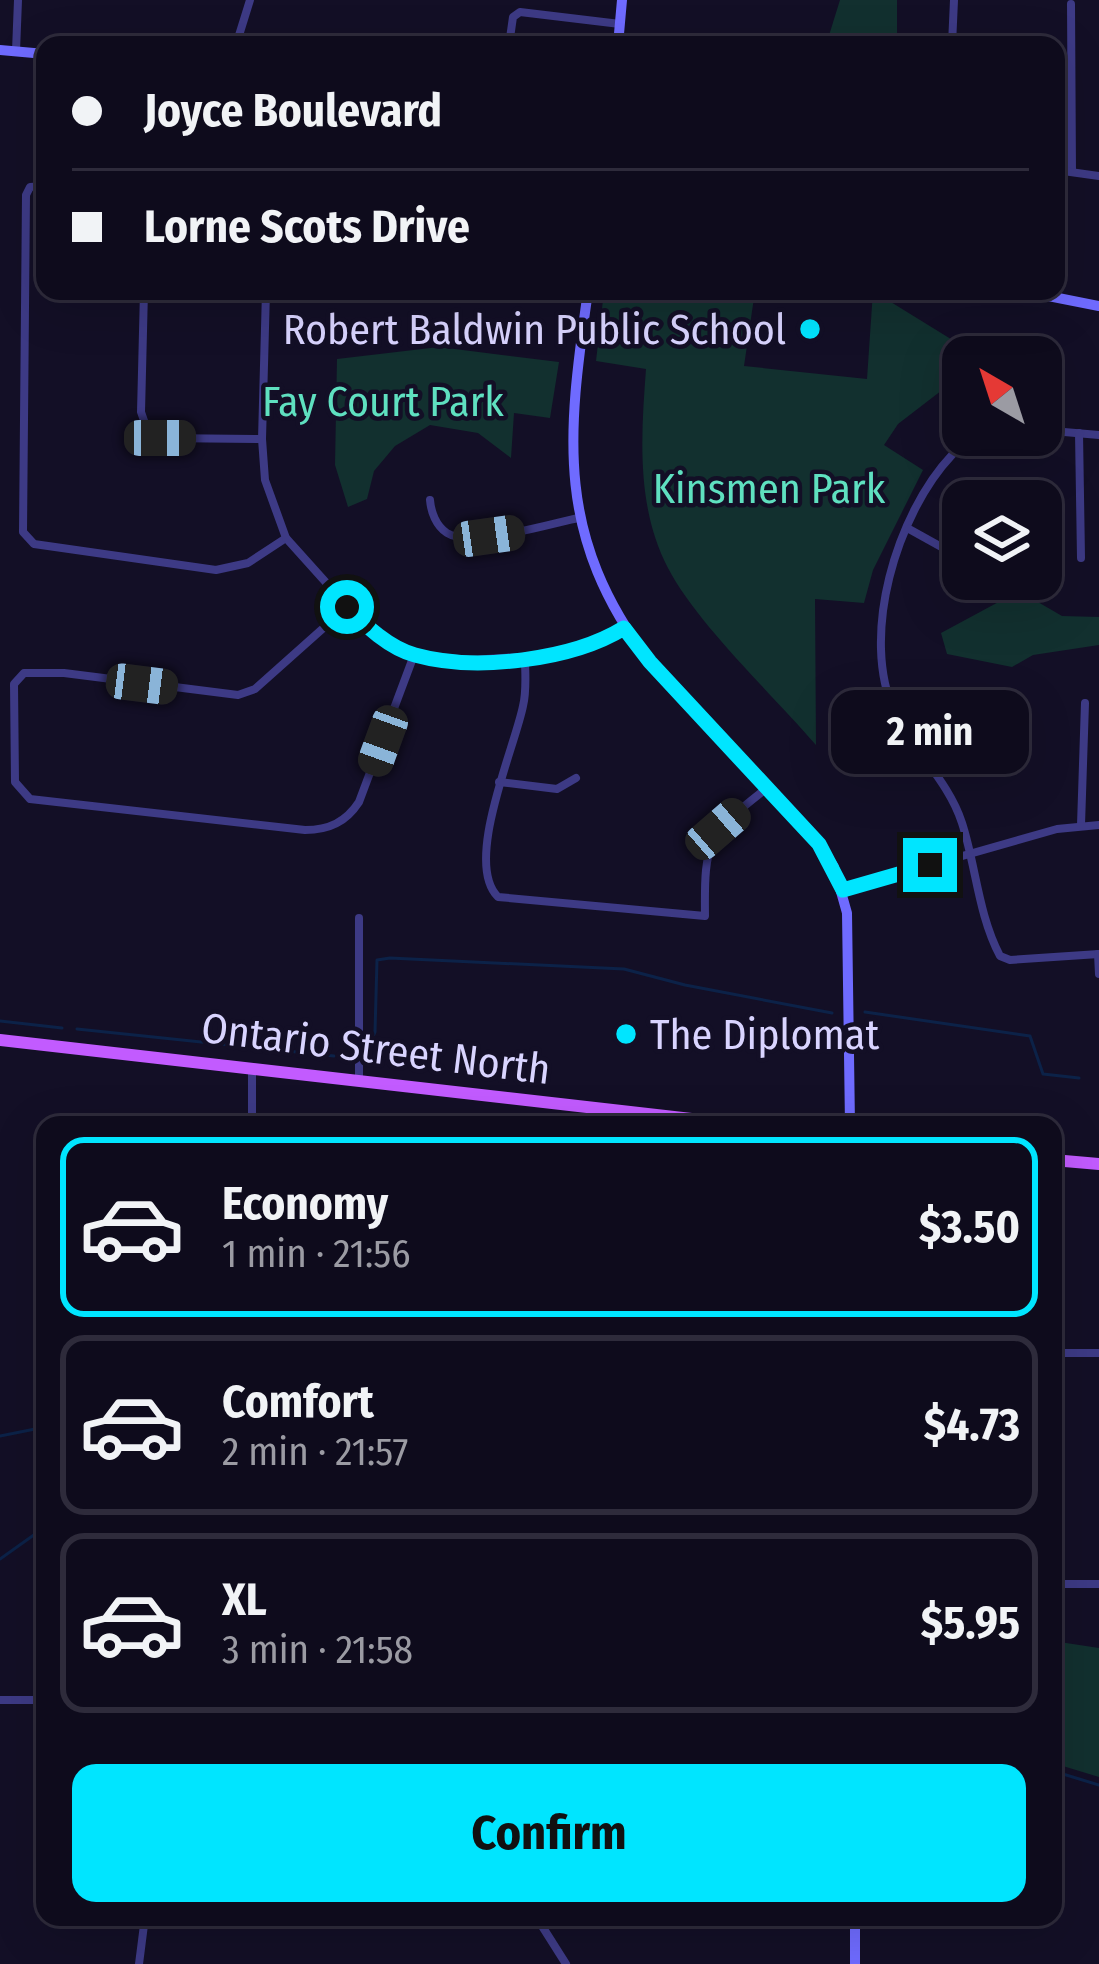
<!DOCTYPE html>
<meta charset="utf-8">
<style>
body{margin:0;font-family:"Fira Sans Condensed",sans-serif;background:#1c1929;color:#f1f3f6;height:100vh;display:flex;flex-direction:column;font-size:45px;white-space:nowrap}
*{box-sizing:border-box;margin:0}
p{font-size:39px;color:#9b9ba3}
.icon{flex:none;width:66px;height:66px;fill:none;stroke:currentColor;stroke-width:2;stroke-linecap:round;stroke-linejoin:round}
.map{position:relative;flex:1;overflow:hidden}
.panel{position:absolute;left:36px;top:1116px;width:1026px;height:810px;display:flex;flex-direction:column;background:#0e0b1c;border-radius:24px;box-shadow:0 12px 48px #0002,0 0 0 3px #2e2b3b}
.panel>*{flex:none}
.banner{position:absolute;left:36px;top:36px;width:1029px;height:264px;border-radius:24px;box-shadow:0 12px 48px #0002,0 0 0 3px #2e2b3b;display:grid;align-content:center;height:264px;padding:0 36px;background:#0e0b1c}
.needle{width:78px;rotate:321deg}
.buttons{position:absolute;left:942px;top:336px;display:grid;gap:24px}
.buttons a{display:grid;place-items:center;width:120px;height:120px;border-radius:24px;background:#0e0b1c;box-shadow:0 12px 48px #0002,0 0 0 3px #2e2b3b;font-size:60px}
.end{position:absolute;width:54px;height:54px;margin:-27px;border:15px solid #00e5ff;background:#111;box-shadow:0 0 0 6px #111}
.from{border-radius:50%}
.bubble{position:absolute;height:84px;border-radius:24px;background:#0e0b1c;box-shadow:0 12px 48px #0002,0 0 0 3px #2e2b3b;font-size:39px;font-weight:700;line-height:84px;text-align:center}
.car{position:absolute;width:36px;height:72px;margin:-36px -18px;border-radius:15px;box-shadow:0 0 9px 3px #0007;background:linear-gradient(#222 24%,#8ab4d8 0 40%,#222 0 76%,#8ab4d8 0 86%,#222 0)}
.banner b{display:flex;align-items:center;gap:42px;height:114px;font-size:45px}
.banner b+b{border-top:3px solid #2e2b3b}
.banner i{width:30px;height:30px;background:#f1f3f6}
ul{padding:21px 0 0;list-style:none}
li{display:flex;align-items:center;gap:36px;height:180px;margin:0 24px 18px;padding:0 12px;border:6px solid #2e2b3b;border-radius:24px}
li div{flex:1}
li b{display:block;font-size:45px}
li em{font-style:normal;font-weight:700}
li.selected{border-color:#00e5ff}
li>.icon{width:108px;height:108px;stroke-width:1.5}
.cta{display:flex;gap:24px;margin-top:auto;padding:24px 36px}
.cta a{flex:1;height:138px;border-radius:24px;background:#00e5ff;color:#111;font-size:48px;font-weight:700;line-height:138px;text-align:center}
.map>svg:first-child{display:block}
</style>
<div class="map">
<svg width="1099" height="1964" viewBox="0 0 1099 1964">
<rect width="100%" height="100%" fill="#130f26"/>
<g fill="#12302f">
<path d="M840,0H897V45H826Z"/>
<path d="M604,291H755L744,366L867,379L873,291L980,357H963V374L898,424L884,445L923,470L873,570L864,603L815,599L816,745C773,695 697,624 668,568C636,507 641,436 646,369L596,361Z"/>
<path d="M439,347L559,362L550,418L514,413L511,458L478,433L430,425L395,446L374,471L367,499L348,507L335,465L337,359Z"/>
<path d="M1019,591L1062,616L1099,617V645L1033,655L1012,667L947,654L941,633Z"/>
<path d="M1053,1641L1099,1648V1777L1053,1763Z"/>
</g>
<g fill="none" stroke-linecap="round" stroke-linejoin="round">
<g stroke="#0c2248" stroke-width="3">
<path d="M865,1012L1030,1036L1043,1074L1079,1078"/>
<path d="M0,1021L62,1028"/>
<path d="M77,1029L334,1056"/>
<path d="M369,1046L375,1032L377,960L390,958L624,969L685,985L832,1013"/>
<path d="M0,1436L45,1427"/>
<path d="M0,1559L45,1527"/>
<path d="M1053,1771L1099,1785"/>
</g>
<g stroke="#3d3a85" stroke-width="8">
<path d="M1071,4L1072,172"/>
<path d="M236,45L250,0"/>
<path d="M509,45L513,17L520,12L620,24"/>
<path d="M952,45L954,0"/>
<path d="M16,51L18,0"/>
<path d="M1056,170L1099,176"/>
<path d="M45,186L30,187L26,195L23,532L34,544L216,570L248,563L286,538"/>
<path d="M144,291L141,412L148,432L160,438L262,439"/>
<path d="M266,291L262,439L265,480L286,538L366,627L414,655L470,660L552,655L585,649L624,628"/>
<path d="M1041,430L1099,435"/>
<path d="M1079,433L1081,558"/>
<path d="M982,435C972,441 960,447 952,455C897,513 859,637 895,713C914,751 949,782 962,823C976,866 978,914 1000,956L1010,960L1099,954"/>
<path d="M430,500C431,512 436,526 447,533C470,548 550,524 578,518"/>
<path d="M909,529L954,554"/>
<path d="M347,607L255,689L238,695L64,673H24L14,684L15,782L30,799L305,830C329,830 346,822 359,802L414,655"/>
<path d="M525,658C525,674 527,690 523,706C515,747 463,863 498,897L705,916C704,840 708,834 767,788"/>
<path d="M921,753L958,727"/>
<path d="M499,782L557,789L576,778"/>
<path d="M1081,825L1085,703"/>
<path d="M843,890L1057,829L1099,825"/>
<path d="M359,918V1080"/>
<path d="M1098,954L1099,974"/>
<path d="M252,1125V1069"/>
<path d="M1053,1353H1099"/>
<path d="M1053,1584H1099"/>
<path d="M0,1700H45"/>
<path d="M545,1917L542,1926L566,1964"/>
<path d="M139,1964L145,1917"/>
</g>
<g stroke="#6f6bff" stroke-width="10">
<path d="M618,45L622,0"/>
<path d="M0,50L45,54"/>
<path d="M588,291C567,438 555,536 650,662L819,844L834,867L847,913L850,1125"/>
<path d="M1023,291L1099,306"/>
<path d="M855,1964V1917"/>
</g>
<g stroke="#c25bff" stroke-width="12">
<path d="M0,1040L744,1125"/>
<path d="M784,1125H823"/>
<path d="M1053,1160L1099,1164"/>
</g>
</g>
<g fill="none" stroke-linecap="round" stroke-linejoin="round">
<path stroke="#00e5ff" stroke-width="15" d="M347,607C366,626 389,648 415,655C476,672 572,660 624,628L650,662L819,844L843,890L930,865"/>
</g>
<g fill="#00e5ff" stroke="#130f26" stroke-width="4.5">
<circle cx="810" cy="329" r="12"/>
<circle cx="626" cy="1034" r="12"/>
</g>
<g text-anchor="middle" stroke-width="9" stroke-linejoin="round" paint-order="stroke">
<g font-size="42" fill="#d9d4ff" stroke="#130f26" text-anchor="end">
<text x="786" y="344">Robert Baldwin Public School</text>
<text x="650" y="1049" text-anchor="start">The Diplomat</text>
</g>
<g font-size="42" fill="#5fe0c0" stroke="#130f26">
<text x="383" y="416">Fay Court Park</text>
<text x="769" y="503">Kinsmen Park</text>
</g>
<g font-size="42" fill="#d9d4ff" stroke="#130f26">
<text transform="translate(376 1048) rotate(7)" y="15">Ontario Street North</text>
</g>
</g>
</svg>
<div class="buttons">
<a><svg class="needle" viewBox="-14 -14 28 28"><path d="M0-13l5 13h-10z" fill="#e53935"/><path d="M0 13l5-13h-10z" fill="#9b9ba3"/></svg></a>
<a><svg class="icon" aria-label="layers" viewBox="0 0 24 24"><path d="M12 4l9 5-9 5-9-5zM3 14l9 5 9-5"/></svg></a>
</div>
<i class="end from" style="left:347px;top:607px"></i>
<i class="end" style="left:930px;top:865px"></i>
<div class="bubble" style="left:831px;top:690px;width:198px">2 min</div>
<i class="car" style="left:160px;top:438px;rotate:90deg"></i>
<i class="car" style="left:489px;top:536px;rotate:82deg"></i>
<i class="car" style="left:142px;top:684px;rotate:97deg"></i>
<i class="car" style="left:383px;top:741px;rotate:200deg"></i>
<i class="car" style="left:718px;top:829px;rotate:49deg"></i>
<div class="banner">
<b><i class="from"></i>Joyce Boulevard</b>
<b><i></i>Lorne Scots Drive</b>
</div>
<section class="panel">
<ul>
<li class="selected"><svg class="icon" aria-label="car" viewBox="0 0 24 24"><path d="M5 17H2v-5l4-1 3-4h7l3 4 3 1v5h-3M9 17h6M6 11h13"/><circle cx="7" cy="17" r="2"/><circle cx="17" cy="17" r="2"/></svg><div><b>Economy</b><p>1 min · 21:56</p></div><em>$3.50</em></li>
<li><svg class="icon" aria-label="car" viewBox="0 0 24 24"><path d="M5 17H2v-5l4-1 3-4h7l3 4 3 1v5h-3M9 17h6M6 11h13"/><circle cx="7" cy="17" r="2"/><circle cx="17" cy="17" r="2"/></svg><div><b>Comfort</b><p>2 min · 21:57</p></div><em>$4.73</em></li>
<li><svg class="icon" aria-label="car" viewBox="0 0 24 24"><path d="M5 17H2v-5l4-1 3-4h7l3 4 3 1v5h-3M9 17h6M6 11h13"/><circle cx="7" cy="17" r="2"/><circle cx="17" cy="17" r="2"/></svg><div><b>XL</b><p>3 min · 21:58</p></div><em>$5.95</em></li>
</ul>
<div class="cta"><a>Confirm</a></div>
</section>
</div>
